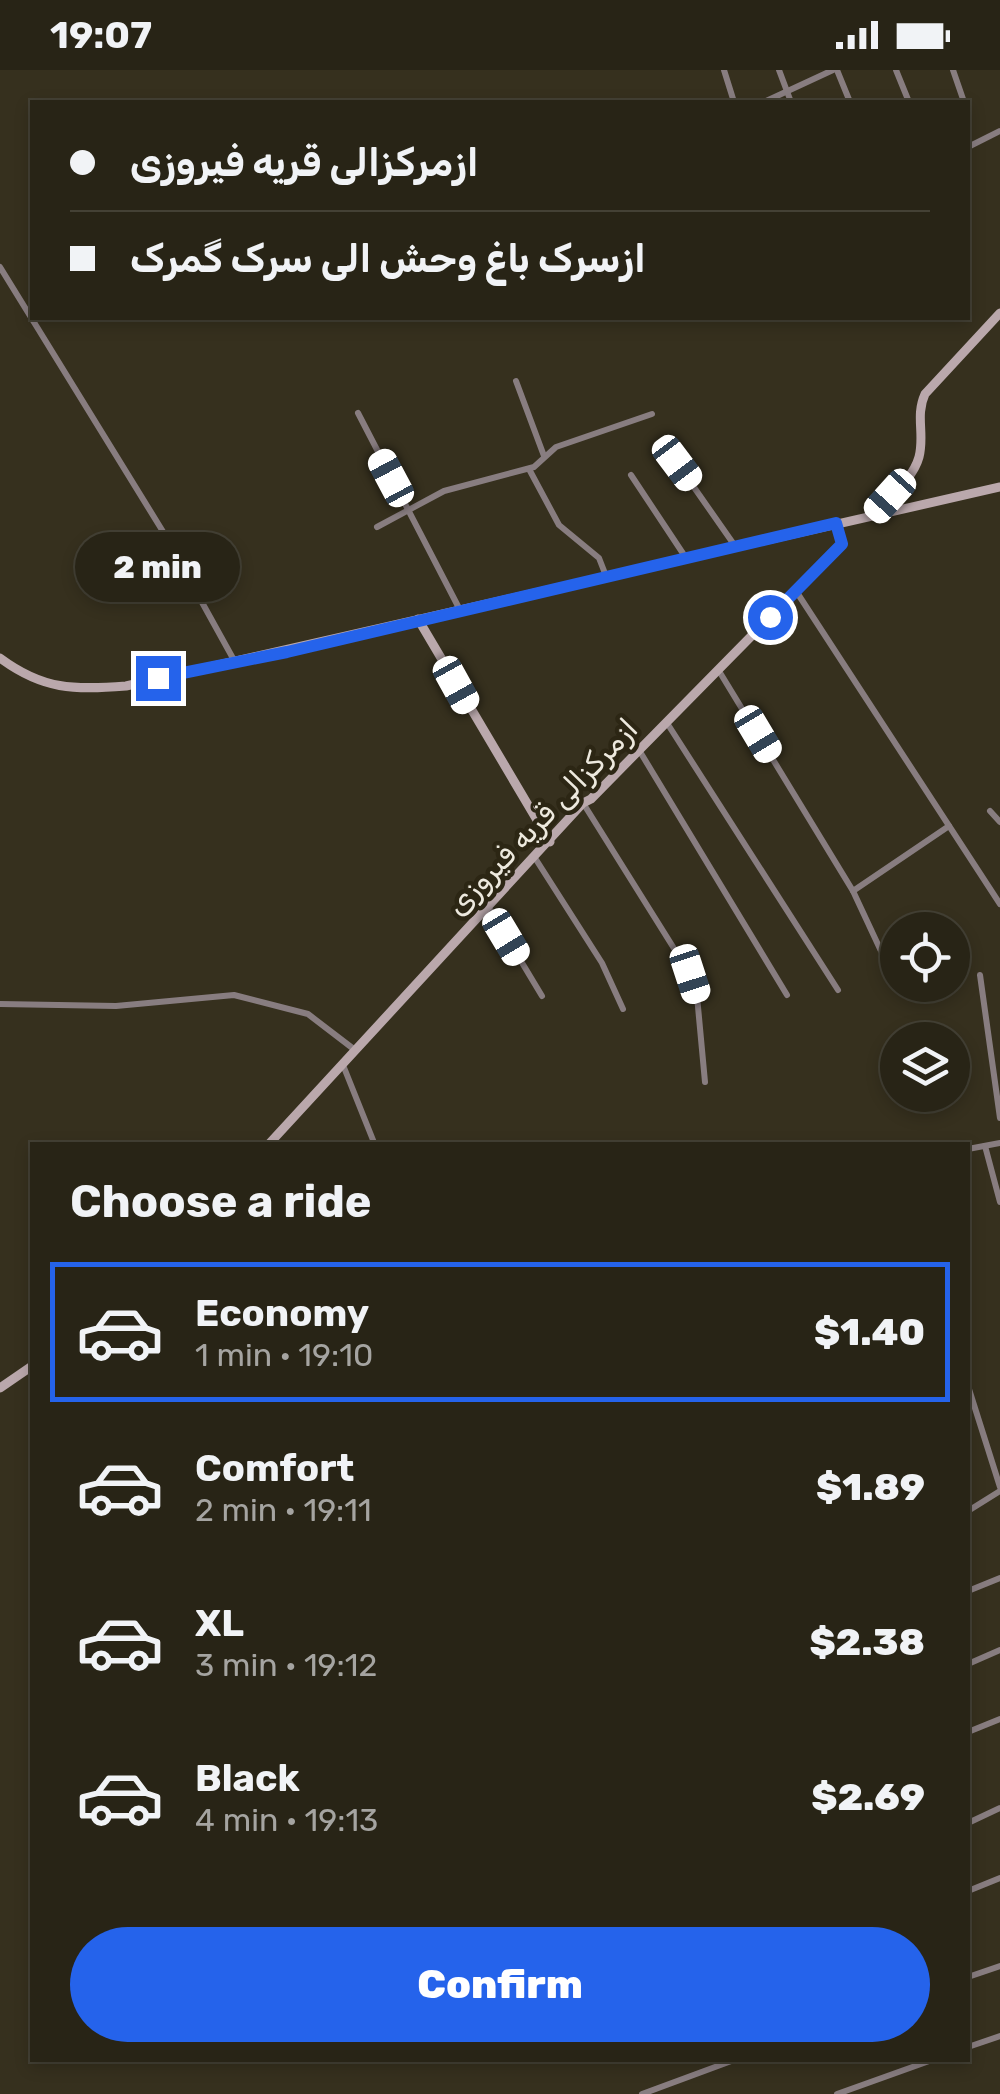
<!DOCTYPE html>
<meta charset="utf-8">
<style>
body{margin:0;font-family:Rubik,Cairo,sans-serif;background:#302c1f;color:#f1f3f6;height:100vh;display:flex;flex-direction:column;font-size:38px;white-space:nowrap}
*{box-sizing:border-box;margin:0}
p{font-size:32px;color:#a5a4a1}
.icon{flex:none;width:55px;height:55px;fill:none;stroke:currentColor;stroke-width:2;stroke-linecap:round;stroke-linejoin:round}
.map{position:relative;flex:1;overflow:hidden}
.drawer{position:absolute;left:30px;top:1072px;width:940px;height:920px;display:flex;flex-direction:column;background:#282416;border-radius:0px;box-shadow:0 5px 15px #0003,0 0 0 2px #444135}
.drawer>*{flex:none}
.hud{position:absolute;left:30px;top:30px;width:940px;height:220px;border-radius:0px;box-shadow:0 5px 15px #0003,0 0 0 2px #444135;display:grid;align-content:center;height:220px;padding:0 40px;background:#282416}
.buttons{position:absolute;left:880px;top:842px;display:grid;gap:20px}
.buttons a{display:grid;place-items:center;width:90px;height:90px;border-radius:50%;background:#282416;box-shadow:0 5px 15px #0003,0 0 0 2px #444135;font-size:50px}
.end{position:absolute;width:45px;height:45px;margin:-22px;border:12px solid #2563eb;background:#fff;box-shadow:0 0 0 5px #fff}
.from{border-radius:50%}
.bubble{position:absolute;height:70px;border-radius:35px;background:#282416;box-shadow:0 5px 15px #0003,0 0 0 2px #444135;font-size:32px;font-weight:800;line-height:70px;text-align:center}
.car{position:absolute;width:30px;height:60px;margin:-30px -15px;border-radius:12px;box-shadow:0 0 8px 2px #0007;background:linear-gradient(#fff 24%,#345 0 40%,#fff 0 76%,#345 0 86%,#fff 0)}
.hud b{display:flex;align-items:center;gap:35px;height:95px;font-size:38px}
.hud b+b{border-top:2px solid #444135}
.hud i{width:25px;height:25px;background:#f1f3f6}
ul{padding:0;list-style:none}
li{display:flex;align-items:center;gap:30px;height:140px;margin:0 20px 15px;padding:0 20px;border:5px solid transparent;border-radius:0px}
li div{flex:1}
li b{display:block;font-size:38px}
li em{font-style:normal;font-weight:800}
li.selected{border-color:#2563eb}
li>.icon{width:90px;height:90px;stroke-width:1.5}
h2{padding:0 40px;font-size:45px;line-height:120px}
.action{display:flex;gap:20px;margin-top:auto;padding:20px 40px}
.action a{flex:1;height:115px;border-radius:60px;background:#2563eb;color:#fff;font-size:40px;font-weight:800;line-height:115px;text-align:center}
.status{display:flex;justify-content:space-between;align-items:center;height:70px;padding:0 50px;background:#282416;direction:ltr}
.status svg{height:28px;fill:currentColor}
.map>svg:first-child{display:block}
</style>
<div class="status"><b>19:07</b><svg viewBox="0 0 49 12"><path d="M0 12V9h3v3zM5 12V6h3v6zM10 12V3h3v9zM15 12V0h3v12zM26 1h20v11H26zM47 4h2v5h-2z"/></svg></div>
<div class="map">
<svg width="1000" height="2024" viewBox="0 0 1000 2024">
<rect width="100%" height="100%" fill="#36301e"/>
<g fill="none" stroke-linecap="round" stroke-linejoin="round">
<g stroke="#887d80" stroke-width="6">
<path d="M724,0L734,32"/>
<path d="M779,0L791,32"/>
<path d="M837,0L850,32"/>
<path d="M896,0L909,32"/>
<path d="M953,0L963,29"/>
<path d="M764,32L833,0"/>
<path d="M968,77L1000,61"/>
<path d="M0,197L162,460L235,592"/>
<path d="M516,311L544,386"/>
<path d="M358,343L460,540"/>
<path d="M677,393L735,476"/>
<path d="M529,399L559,455L599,488L606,506"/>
<path d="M631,405L686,488"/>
<path d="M377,457L444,421L534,397L556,377L652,344"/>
<path d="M796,521L1000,834"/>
<path d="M719,601L853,821L888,896"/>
<path d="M667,653L838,920"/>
<path d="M639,680L787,925"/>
<path d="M583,733L690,904L697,926L705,1012"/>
<path d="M990,741L1000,752"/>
<path d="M535,788L602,893L623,939"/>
<path d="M853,821L949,756"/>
<path d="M489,838L542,926"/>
<path d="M980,905L1000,1048"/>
<path d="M0,934L116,936L234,925L308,944L355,980"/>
<path d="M343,995L375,1075"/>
<path d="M985,1076L1000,1132"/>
<path d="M968,1079L1000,1073"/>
<path d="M968,1316L1000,1417"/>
<path d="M968,1441L1000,1421"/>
<path d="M968,1521L1000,1508"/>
<path d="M968,1594L1000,1580"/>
<path d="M968,1662L1000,1649"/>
<path d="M968,1753L1000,1738"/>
<path d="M968,1821L1000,1808"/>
<path d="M968,1907L1000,1896"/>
<path d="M968,1977L1000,1966"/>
<path d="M642,2024L734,1990"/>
<path d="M837,2024L932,1990"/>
</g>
<g stroke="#baa8ac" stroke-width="9">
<path d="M875,443C890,426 913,409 919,387C925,364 915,346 925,324L1000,243"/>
<path d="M418,549L550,772"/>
<path d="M0,588C43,620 74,620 126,616L1000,417"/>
<path d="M268,1075L583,733L591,729L842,474L836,453"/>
<path d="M0,1318L32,1296"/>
</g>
</g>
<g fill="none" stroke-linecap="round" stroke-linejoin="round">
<path stroke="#2563eb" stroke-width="12" d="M158,608L287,582L836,453L842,474L770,547"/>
</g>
<g text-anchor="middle" stroke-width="9" stroke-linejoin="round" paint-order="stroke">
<g font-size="30" fill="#ede9de" stroke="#2c2614">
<text transform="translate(542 747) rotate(-46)" y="10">ازمرکزالی قریه فیروزی</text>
</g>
</g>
</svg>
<div class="buttons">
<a><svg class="icon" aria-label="locate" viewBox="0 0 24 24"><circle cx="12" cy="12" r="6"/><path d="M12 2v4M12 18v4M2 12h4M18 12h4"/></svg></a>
<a><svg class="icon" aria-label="layers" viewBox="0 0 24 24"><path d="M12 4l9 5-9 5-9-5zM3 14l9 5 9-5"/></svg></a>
</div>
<i class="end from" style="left:770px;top:547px"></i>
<i class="end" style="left:158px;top:608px"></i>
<div class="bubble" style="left:75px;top:462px;width:165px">2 min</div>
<i class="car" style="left:677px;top:393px;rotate:143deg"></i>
<i class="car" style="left:391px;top:408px;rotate:332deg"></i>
<i class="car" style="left:890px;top:426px;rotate:222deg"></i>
<i class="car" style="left:456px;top:615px;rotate:151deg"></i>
<i class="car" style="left:758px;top:664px;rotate:149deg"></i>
<i class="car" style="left:506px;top:867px;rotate:149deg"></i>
<i class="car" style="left:690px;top:904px;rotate:162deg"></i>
<div class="hud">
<b><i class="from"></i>ازمرکزالی قریه فیروزی</b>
<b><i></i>ازسرک باغ وحش الی سرک گمرک</b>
</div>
<section class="drawer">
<h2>Choose a ride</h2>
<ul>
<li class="selected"><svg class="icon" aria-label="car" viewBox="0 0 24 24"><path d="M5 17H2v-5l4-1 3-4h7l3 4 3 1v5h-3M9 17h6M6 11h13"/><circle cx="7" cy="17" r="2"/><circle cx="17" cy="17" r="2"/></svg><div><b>Economy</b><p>1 min · 19:10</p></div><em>$1.40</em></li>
<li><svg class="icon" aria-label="car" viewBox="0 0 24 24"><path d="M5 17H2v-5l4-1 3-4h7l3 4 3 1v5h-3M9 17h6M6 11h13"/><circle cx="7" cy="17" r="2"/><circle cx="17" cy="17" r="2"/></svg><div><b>Comfort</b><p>2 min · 19:11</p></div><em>$1.89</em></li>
<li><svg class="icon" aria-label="car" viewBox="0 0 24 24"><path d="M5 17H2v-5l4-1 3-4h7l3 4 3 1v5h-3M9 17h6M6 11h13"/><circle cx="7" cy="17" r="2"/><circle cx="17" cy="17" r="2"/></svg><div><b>XL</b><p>3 min · 19:12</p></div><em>$2.38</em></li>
<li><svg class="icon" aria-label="car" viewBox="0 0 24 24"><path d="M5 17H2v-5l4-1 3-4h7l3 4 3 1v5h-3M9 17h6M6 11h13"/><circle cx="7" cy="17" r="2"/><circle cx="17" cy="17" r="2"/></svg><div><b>Black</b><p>4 min · 19:13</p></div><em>$2.69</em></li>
</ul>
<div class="action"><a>Confirm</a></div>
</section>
</div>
